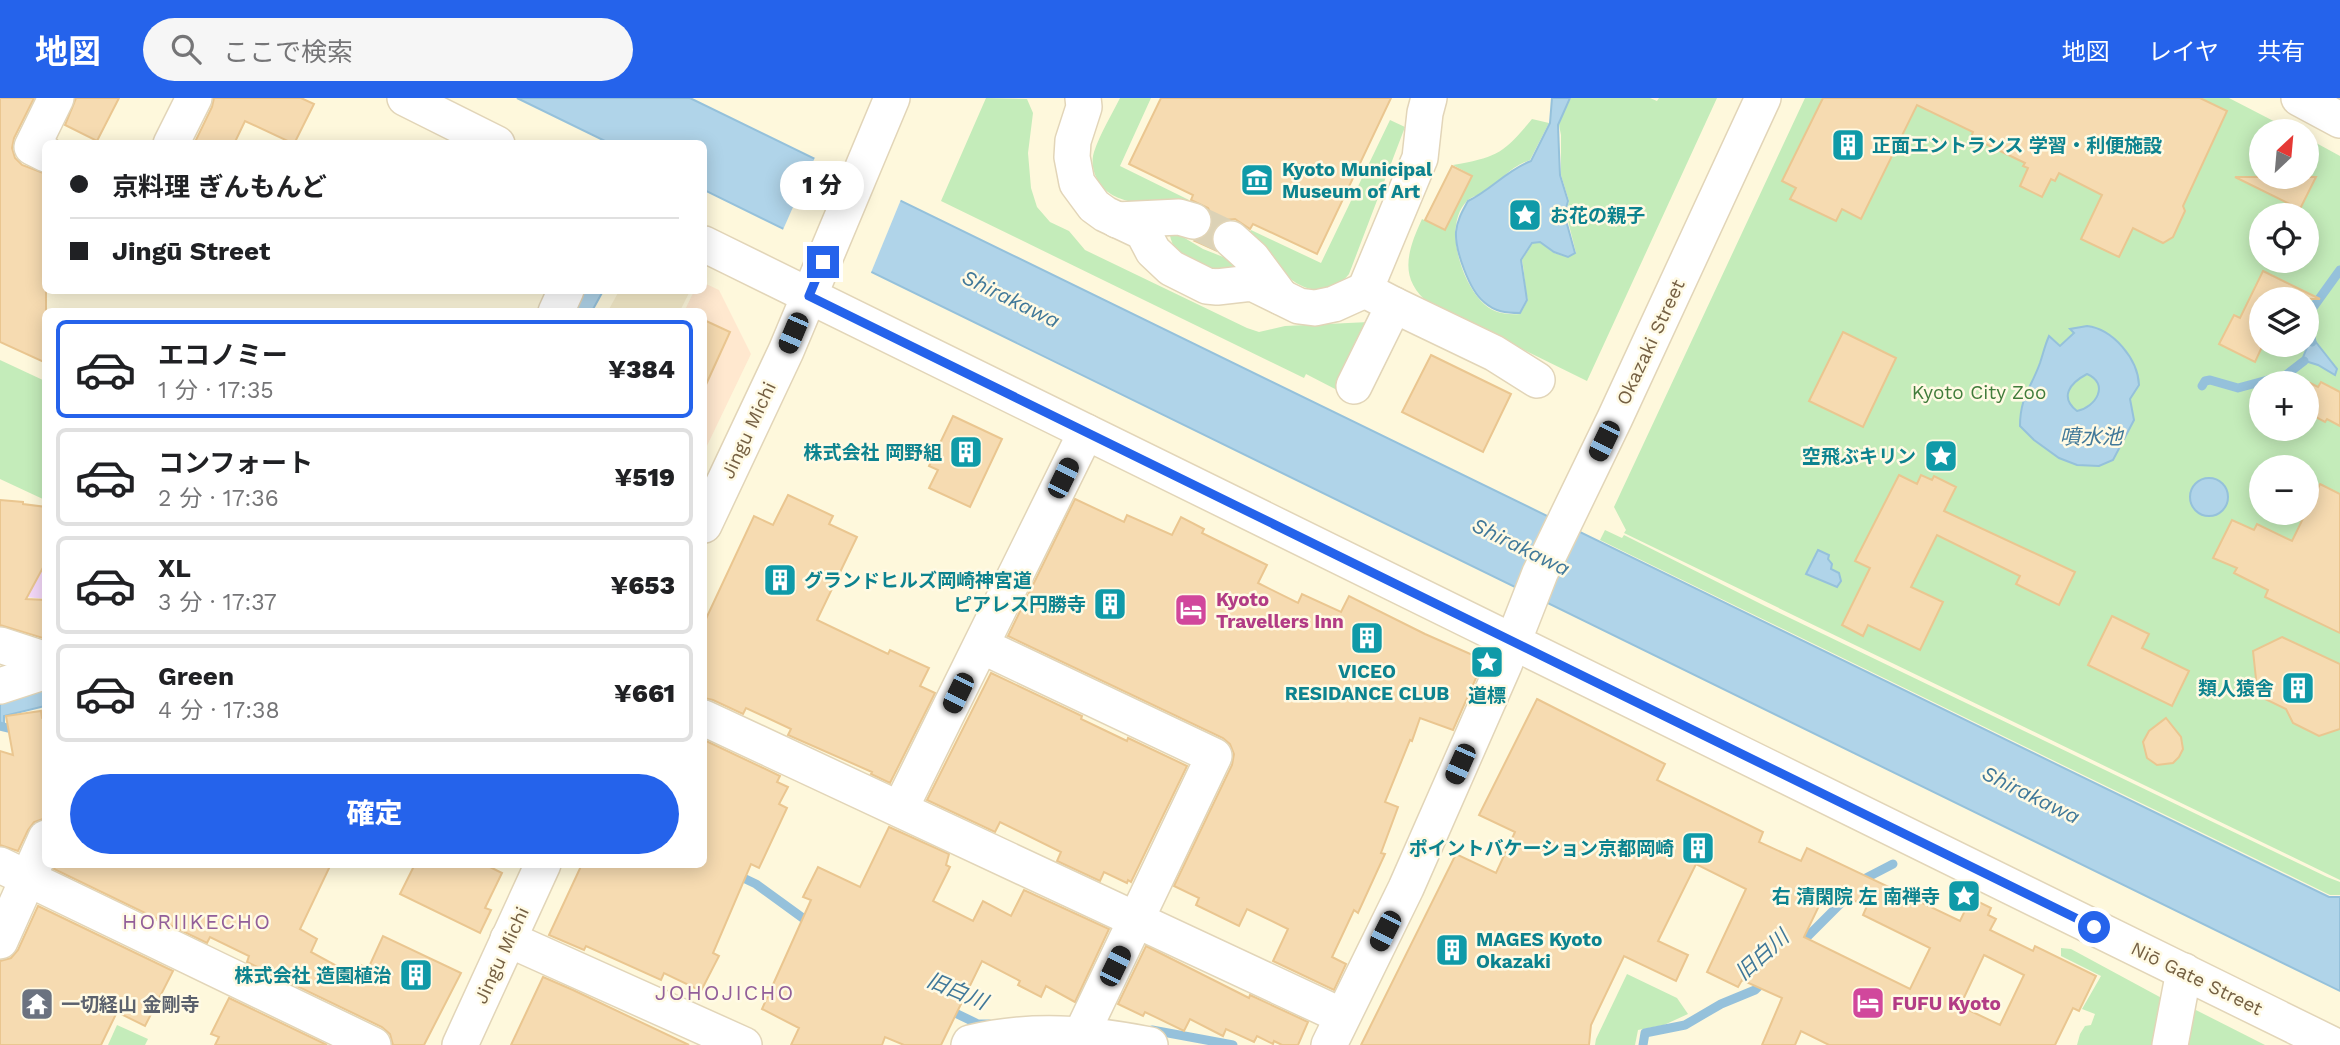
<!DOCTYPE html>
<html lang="ja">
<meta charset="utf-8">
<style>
body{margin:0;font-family:"Work Sans","Noto Sans JP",sans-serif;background:#f6f6f6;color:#202124;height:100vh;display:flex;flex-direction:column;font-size:26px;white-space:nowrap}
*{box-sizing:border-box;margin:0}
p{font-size:23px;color:#757577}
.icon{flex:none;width:38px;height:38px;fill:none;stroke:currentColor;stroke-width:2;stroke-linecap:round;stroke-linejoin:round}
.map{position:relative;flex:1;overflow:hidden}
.drawer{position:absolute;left:42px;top:210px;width:665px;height:560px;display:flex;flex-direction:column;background:#fff;border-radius:10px;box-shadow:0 4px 18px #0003}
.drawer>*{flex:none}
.banner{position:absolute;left:42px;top:42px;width:665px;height:154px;border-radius:10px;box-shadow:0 4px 18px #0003;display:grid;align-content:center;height:154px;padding:0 28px;background:#fff}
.needle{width:46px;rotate:26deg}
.fabs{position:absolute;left:2249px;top:21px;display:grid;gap:14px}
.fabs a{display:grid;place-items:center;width:70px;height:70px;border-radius:50%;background:#fff;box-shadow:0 4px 18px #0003;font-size:35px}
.end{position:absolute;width:32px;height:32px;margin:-16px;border:9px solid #2563eb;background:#fff;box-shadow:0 0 0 4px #fff}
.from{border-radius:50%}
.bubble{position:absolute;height:49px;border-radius:24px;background:#fff;box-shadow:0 4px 18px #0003;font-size:23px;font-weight:800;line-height:49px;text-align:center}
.car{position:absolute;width:21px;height:42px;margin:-21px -10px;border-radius:9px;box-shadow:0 0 5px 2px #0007;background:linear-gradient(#222 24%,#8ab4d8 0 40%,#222 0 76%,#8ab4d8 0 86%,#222 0)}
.banner b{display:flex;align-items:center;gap:24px;height:66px;font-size:26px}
.banner b+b{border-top:2px solid #e0e0e0}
.banner i{width:18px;height:18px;background:#202124}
ul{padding:12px 0 0;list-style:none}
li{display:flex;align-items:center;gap:21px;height:98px;margin:0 14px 10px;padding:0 14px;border:4px solid #e0e0e0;border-radius:10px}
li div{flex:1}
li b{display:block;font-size:26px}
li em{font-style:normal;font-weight:800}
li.current{border-color:#2563eb}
li>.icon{width:63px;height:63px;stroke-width:1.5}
.button{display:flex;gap:14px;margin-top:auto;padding:14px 28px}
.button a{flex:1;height:80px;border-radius:42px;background:#2563eb;color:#fff;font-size:28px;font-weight:800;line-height:80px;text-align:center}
header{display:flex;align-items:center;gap:42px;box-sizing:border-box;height:98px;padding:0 35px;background:#2563eb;color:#fff}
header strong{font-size:33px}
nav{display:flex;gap:38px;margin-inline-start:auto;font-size:24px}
.search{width:490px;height:63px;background:#f6f6f6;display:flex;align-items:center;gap:18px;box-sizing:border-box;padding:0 24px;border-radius:38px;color:#757577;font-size:26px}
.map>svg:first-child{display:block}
</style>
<header>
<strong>地図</strong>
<div class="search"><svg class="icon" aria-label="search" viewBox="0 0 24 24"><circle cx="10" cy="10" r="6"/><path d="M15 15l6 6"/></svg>ここで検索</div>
<nav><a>地図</a><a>レイヤ</a><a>共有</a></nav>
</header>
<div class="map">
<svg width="2340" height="947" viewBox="0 0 2340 947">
<rect width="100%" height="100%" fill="#fef8dc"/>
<path fill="#f6ecca" d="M619,193V192L690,193L680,213H608Z"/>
<path fill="#ffe8cf" d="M704,185L719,192L751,256L704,354V214H684L694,193L704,192Z"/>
<path fill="#f5d9fa" d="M45,456V501L27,499Z"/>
<g fill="#c4ecba" fill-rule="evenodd">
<path d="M986,0L1027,1L1033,15L1028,55L1031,90L1037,109L1050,124L1069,133L1085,152L1247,230L1259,234L1285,228L1369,224L1337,292L1306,276L1304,280L941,103Z"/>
<path d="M1120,0H1151L1120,68L1189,102L1186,109C1157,106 1111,110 1097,81C1093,73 1091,63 1094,54C1100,36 1111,18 1120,0Z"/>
<path d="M1571,0H1650L1657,3L1659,0H1717L1587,283L1430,206C1398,181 1407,154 1422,121L1441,130L1453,69L1473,78L1453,67C1497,59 1503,56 1532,21L1549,25L1530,62C1508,70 1504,81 1486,93C1481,97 1471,98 1467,103C1443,127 1461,182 1481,203C1492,215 1505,217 1520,216L1528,202C1524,188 1525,176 1522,162L1533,145L1540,144L1554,155L1568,159L1576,155L1566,115L1569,103L1561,77V37L1559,27L1561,18Z"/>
<path d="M1805,0H2229L2293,33H2261V79H2306L2307,40L2340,58V782L1624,435L1626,432L1614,409ZM2261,117H2306V163H2261ZM2261,201H2306V247H2261ZM2261,285H2306V331H2261ZM2261,369H2306V415H2261Z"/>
<path d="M1390,22L1405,29L1349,176C1338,191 1316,196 1300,187C1284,179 1261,151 1248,138L1251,132L1321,165Z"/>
<path d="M1169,132H1186L1183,139L1203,151L1241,166C1221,179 1193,170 1178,153C1172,148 1170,139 1169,132Z"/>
<path d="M0,262L45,283V402L0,381Z"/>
<path d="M1605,432L1622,440L1624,437L1765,508L2327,779L2340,784V797H2330L1600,442Z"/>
<path d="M2061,850L2071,851L2169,904L2161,947H2077L2080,936L2085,928L2091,927L2095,916L2082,911L2101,878L2061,858Z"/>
<path d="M1627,876L1677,900L1688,916L1664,927L1638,932L1635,947H1595L1596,941Z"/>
<path d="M2186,907L2265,947H2178Z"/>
<path d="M117,927L148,941L145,947H108Z"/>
</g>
<g fill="#b0d4e9" stroke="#95c1db" stroke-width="2" fill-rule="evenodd">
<path d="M517,0H690L2189,731L2329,799H2340V893L704,92V46L609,45Z"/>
<path d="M1552,0H1570L1558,27L1559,54L1560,77L1568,103L1565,114L1567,126L1575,155L1568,159L1554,154L1540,144L1532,145L1521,162L1527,202L1520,215C1506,215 1495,214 1484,204C1469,192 1455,152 1456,134C1457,122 1463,112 1468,103C1491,92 1507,72 1531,63L1550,25Z"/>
<path d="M576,193H603L592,213L566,214Z"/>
<path d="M2087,228C2113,231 2138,261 2139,287L2130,301L2134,322L2113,362L2099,368L2077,367L2059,360L2034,342L2020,328C2020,299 2031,290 2040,265C2043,256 2045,247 2049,238L2060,248L2074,235L2070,231ZM2087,276C2110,286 2096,309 2077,313C2059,299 2070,285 2087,276Z"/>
<path d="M2315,243L2337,271L2335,277L2318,267L2302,262L2308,247Z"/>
<circle cx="2209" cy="399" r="19"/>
<path d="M1818,452L1829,457L1828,461L1832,466L1831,471L1839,475L1841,483L1837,489L1806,476Z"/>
<path d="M45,586V608L4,618V627L0,630V602Z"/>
</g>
<path fill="#fef8dc" d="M816,57L902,99L870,177L782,134Z"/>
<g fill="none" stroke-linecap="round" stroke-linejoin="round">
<g stroke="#95c1db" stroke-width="9">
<path d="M2312,244L2308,223L2309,215L2340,172"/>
<path d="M2202,288L2205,283L2210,282L2238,290L2286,277L2304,263"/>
<path d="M0,628L16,632"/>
<path d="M735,776L756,786L811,826"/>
<path d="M1799,847L1866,780L1893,766"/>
<path d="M947,911L978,926H989"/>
<path d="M1152,932L1233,947"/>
<path d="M1643,947L1645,935L1685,927L1721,906L1755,892L1765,882"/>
</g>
</g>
<g fill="#f6dbb1" stroke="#eac690" stroke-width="2" fill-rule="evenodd">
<path d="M0,0H34L14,40L12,50L15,60L22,67L46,76V265L0,244Z"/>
<path d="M76,0H119L97,43L65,27Z"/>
<path d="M214,0H301L314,6L294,46L245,23L234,46H194L212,9Z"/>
<path d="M1161,0H1391L1317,156L1253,126L1250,131L1235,121L1224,122L1216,128L1211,137L1212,146L1215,152L1195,143L1206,138L1212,129L1213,119L1208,110L1191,102L1193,97L1129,66Z"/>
<path d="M1823,0H2200L2227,13L2183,108L2185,113L2173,139L2163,145L2133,130L2119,159L2081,141L2102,97L2059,75L2055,83L2051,81L2042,99L2020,88L2028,70L2023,68L2025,65L1971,39L1973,34L1917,7L1861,121L1842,111L1836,123L1790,101L1796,90L1782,83Z"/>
<path d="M1452,68L1472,78L1445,132L1425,122Z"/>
<path d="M2235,79H2316L2300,111Z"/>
<path d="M2263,173L2320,201H2261V251L2255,264L2219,246L2234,217L2240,220Z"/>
<path d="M704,222L730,234L704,291Z"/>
<path d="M1843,234L1896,260L1863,329L1809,303Z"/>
<path d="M1431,257L1511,296L1483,354L1402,314Z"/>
<path d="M2306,283L2318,289L2321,284L2340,294V328L2327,321L2325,324L2306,314Z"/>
<path d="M953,318L1002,341L970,409L929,390L938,372L929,368Z"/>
<path d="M1899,377L1917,386L1921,377L1932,382L1934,378L1956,389L1944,413L2075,474L2059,507L2016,486L2020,478L1937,437L1911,489L1943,504L1920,552L1868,527L1863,538L1842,527L1870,470L1855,463Z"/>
<path d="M2320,386L2340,396V535L2265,499L2268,492L2234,475L2237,470L2213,460L2232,422L2254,432L2257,426L2292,443Z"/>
<path d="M788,397L833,418L829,426L857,439L817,522L888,556L890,552L929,570L920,588L935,595L890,685L871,676L872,674L788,637L791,631L746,610L743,616L713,602L704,600V525L754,418L773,427Z"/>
<path d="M1075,401L1124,424L1127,417L1172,437L1181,419L1204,431L1202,435L1267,467L1258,485L1298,505L1302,496L1341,514L1349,498L1425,536L1484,562L1453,632L1420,620L1412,643L1410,642L1385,704L1398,709L1381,755L1385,756L1358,815L1354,812L1332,859L1346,866L1334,892L1273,863L1288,831L1247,811L1239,828L1196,807L1199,800L1174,788L1232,667L1234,656L1230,646L1223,640L1008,538Z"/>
<path d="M0,402L23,404V406L46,409V464L26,501L46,502V541L0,527Z"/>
<path d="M2112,518L2149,536L2142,550L2189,573L2172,608L2088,567Z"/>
<path d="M2282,539L2340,566V631L2319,638L2293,625L2286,611L2263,600L2257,590L2253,553Z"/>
<path d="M991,575L1082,618L1081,621L1127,643L1128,640L1187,668L1131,784L1128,782L1127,785L1104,774L1100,783L1057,763L1061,754L1000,724L995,734L927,702Z"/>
<path d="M1537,601L1665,666L1657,682L1763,734L1759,744L1801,763L1807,750L1960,823L1971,800L1991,810L1988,817L1996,821L1990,832L2033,853L2035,848L2096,878L2079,913L2073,910L2055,947H1829L1801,933L1795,947H1762L1782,900L1742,882L1738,889L1707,874L1746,791L1696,766L1658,843L1688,857L1676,883L1624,858L1591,927L1589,947H1361L1456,756L1496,775L1515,734L1479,717ZM1827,791L1867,808L1863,817L1930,850L1910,891L1804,839ZM1984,857L2024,877L2000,927L1960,908Z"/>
<path d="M41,613L42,620L46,621V720L34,724L28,732L18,753L0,747V653L13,657L6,618Z"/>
<path d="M2166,620L2181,639L2183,651L2179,659L2173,665L2157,667L2147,660L2143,644L2149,633Z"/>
<path d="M704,642L780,678L777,684L788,689L779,706L787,710L759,770L751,766L713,855L719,858L701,893L664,875L661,882L586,848L584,852L549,837L582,766H704Z"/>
<path d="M889,729L949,756L946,767L950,769L933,803L973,823L983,803L1011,818L1024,792L1109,831L1075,904L1046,888L1041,899L1018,887L1020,883L982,863L941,947H904L885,939L882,947H791L799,930L762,911L811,802L803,799L818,769L860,789Z"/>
<path d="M56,766H331L300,831L317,841L311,854L355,878L361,867L368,871L383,838L461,875L424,947H393L390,936L382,929L247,864L249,858L210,839L207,845L54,771Z"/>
<path d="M415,766H484L502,775L485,810L491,812L480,835L400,796Z"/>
<path d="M38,808L173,873L145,928L117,914L101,947H0V863L11,860L18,852Z"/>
<path d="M1146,848L1249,900L1250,897L1308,924L1298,947H1282L1274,943L1273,946L1257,938L1254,944L1226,931L1223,938L1190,921L1184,933L1145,914L1143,918L1118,906Z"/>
<path d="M543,879L573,892L689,947H511Z"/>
<path d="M229,900L327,947H215L219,939L211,936Z"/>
</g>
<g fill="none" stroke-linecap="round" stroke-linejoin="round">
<path stroke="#dcd2b6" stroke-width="35" stroke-dasharray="35 18" stroke-linecap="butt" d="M1193,123L1231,141"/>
<defs>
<g id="minor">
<path d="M405,0L497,46"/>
<path d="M1083,0L1084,9L1073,43L1072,59L1077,85L1094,108L1105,116L1143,134L1153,153L1171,170L1207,188L1217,189L1252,185L1299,208L1315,210L1334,206L1365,192"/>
<path d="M2299,0L2340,22"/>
<path d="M171,46L194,0"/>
<path d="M46,56L32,49L56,0"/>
<path d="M1117,122L1179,119L1193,123"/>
<path d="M1231,141L1252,160L1281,199"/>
<path d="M704,146L2333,947"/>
<path d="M1394,207L1494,255L1537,282"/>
<path d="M556,214L566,192"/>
<path d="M1354,288L1394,207L1365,192L1420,60L1425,15L1429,0"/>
<path d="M704,427L786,253L892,0"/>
<path d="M0,547L46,562"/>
<path d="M982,548L1214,658L1081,937"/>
<path d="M0,588L46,573"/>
<path d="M704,620L1342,918"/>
<path d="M900,711L1086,334"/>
<path d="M0,767L373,947"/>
<path d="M508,841L744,947"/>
<path d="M0,843L46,740"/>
<path d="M460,947L543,766"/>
<path d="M969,947L970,945C1030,930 1091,935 1150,947"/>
<path d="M1329,947L1406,790L1504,567L1540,475L1615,320L1763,0"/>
<path d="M2170,947L2184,873"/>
</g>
</defs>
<use href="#minor" stroke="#e2d5b8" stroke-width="38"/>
<use href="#minor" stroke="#fff" stroke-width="35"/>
</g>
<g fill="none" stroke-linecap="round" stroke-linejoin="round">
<path stroke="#2563eb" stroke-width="9" d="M823,164L809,198L2094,829"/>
</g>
<defs>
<symbol id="building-square" viewBox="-11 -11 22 22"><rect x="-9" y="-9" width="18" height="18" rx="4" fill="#0f9aa8" stroke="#fffae4"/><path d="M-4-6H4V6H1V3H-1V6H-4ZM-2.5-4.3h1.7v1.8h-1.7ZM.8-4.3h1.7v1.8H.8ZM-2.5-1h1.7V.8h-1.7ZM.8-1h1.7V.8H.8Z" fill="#fff"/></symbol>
<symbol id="museum-square" viewBox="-11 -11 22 22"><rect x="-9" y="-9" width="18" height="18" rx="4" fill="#0f9aa8" stroke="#fffae4"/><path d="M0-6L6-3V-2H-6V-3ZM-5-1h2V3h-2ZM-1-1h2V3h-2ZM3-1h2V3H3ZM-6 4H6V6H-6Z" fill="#fff"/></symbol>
<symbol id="sight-square" viewBox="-11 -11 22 22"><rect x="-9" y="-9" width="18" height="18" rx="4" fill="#0f9aa8" stroke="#fffae4"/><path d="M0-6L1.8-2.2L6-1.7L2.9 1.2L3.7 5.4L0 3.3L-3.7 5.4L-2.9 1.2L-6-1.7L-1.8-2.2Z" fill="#fff"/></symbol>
<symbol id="hotel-square" viewBox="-11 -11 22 22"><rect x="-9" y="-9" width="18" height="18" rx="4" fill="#d1479c" stroke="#fffae4"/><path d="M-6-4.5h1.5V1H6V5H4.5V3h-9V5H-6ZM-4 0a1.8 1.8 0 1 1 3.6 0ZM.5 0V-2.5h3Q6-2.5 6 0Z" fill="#fff"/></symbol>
<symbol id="temple-square" viewBox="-11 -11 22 22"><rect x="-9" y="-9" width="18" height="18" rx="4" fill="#6b7280" stroke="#fffae4"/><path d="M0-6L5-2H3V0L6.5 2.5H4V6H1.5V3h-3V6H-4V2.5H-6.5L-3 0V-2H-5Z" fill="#fff"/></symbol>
</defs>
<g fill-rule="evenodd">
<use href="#building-square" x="1829" y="28" width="38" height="38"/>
<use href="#museum-square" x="1238" y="63" width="38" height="38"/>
<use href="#sight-square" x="1506" y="98" width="38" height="38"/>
<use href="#building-square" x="947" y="335" width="38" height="38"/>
<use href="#sight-square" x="1922" y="339" width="38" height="38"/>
<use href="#building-square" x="761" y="463" width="38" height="38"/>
<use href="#building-square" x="1091" y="487" width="38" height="38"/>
<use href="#hotel-square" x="1172" y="493" width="38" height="38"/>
<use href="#building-square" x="1348" y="521" width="38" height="38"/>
<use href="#sight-square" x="1468" y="545" width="38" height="38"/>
<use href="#building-square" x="2279" y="571" width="38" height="38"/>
<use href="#building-square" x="1679" y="731" width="38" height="38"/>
<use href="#sight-square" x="1945" y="779" width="38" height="38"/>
<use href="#building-square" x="1433" y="833" width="38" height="38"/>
<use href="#building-square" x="397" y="858" width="38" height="38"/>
<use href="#hotel-square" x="1849" y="886" width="38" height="38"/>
<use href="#temple-square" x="18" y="887" width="38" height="38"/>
</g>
<g text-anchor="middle" stroke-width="5" stroke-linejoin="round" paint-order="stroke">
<g font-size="19" font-weight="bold" fill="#0d838f" stroke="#fffae4" text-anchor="end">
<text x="1872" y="54" text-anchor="start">正面エントランス 学習・利便施設</text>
<text x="1282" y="78" text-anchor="start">Kyoto Municipal<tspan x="1282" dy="22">Museum of Art</tspan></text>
<text x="1550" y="124" text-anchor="start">お花の親子</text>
<text x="942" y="361">株式会社 岡野組</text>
<text x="1916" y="365">空飛ぶキリン</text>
<text x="804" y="489" text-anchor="start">グランドヒルズ岡崎神宮道</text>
<text x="1086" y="513">ピアレス円勝寺</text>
<text x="1367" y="580" text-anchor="middle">VICEO<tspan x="1367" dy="22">RESIDANCE CLUB</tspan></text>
<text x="2274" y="597">類人猿舎</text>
<text x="1487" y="604" text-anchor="middle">道標</text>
<text x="1674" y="757">ポイントバケーション京都岡崎</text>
<text x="1940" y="805">右 清閑院 左 南禅寺</text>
<text x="1476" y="848" text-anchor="start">MAGES Kyoto<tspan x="1476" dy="22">Okazaki</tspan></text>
<text x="392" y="884">株式会社 造園植治</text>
</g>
<g font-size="19" fill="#756043" stroke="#fffae4">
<text transform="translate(1650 244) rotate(-65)" y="7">Okazaki Street</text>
<text transform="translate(748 332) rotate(-65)" y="7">Jingu Michi</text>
<text transform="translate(501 857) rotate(-65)" y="7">Jingu Michi</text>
<text transform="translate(2197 880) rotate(26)" y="7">Niō Gate Street</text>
</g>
<g font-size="19" fill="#407c3a" stroke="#fffae4">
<text x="1979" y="301">Kyoto City Zoo</text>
</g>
<g font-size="19" font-weight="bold" fill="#b23c85" stroke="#fffae4" text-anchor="start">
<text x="1216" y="508">Kyoto<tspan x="1216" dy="22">Travellers Inn</tspan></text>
<text x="1892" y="912">FUFU Kyoto</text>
</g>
<g font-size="19" font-weight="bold" fill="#5b616d" stroke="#fffae4" text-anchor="start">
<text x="61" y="913">一切経山 金剛寺</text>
</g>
<g font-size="21" font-style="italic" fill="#407899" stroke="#fffae4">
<text transform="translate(1011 201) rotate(26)" y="7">Shirakawa</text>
<text x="2091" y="346">噴水池</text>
<text transform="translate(1521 449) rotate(26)" y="7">Shirakawa</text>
<text transform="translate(2031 697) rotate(26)" y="7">Shirakawa</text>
<text transform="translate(1762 857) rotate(-42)" y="7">旧白川</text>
<text transform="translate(957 893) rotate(23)" y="7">旧白川</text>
</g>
<g font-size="21" letter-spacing="2" fill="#925e99" stroke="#fffae4">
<text x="197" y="831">HORIIKECHO</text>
<text x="725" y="902">JOHOJICHO</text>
</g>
</g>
</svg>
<div class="fabs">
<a><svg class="needle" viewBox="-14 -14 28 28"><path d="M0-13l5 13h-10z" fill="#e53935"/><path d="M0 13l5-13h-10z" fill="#757577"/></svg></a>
<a><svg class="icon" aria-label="locate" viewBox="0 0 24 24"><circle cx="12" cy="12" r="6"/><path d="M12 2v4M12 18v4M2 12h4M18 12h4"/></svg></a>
<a><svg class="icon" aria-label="layers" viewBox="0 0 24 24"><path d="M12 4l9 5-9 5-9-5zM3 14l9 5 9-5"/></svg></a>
<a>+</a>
<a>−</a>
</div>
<i class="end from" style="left:2094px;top:829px"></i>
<i class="end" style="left:823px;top:164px"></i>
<div class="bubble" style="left:780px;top:63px;width:84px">1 分</div>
<i class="car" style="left:793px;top:235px;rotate:203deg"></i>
<i class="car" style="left:1604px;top:343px;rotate:206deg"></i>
<i class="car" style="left:1063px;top:380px;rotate:26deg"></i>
<i class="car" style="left:958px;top:595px;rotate:206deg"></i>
<i class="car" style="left:1460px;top:666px;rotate:204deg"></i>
<i class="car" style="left:1385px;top:833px;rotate:207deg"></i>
<i class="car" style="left:1115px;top:868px;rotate:26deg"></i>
<div class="banner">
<b><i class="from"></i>京料理 ぎんもんど</b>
<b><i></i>Jingū Street</b>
</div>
<section class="drawer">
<ul>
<li class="current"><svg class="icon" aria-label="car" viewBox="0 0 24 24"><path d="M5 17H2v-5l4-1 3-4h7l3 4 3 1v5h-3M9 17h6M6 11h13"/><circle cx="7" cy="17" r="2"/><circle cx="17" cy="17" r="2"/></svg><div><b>エコノミー</b><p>1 分 · 17:35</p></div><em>¥384</em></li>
<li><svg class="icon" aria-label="car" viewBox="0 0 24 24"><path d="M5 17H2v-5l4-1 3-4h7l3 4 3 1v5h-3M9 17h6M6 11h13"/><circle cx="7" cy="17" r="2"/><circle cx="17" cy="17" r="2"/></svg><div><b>コンフォート</b><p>2 分 · 17:36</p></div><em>¥519</em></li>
<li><svg class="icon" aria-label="car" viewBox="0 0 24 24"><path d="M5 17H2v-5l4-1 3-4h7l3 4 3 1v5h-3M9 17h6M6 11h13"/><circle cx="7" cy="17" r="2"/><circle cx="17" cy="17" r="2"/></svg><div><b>XL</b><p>3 分 · 17:37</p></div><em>¥653</em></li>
<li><svg class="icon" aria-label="car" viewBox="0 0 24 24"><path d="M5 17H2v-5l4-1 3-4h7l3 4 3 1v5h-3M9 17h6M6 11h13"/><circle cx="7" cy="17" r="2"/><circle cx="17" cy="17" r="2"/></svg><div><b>Green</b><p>4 分 · 17:38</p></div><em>¥661</em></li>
</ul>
<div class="button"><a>確定</a></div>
</section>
</div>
